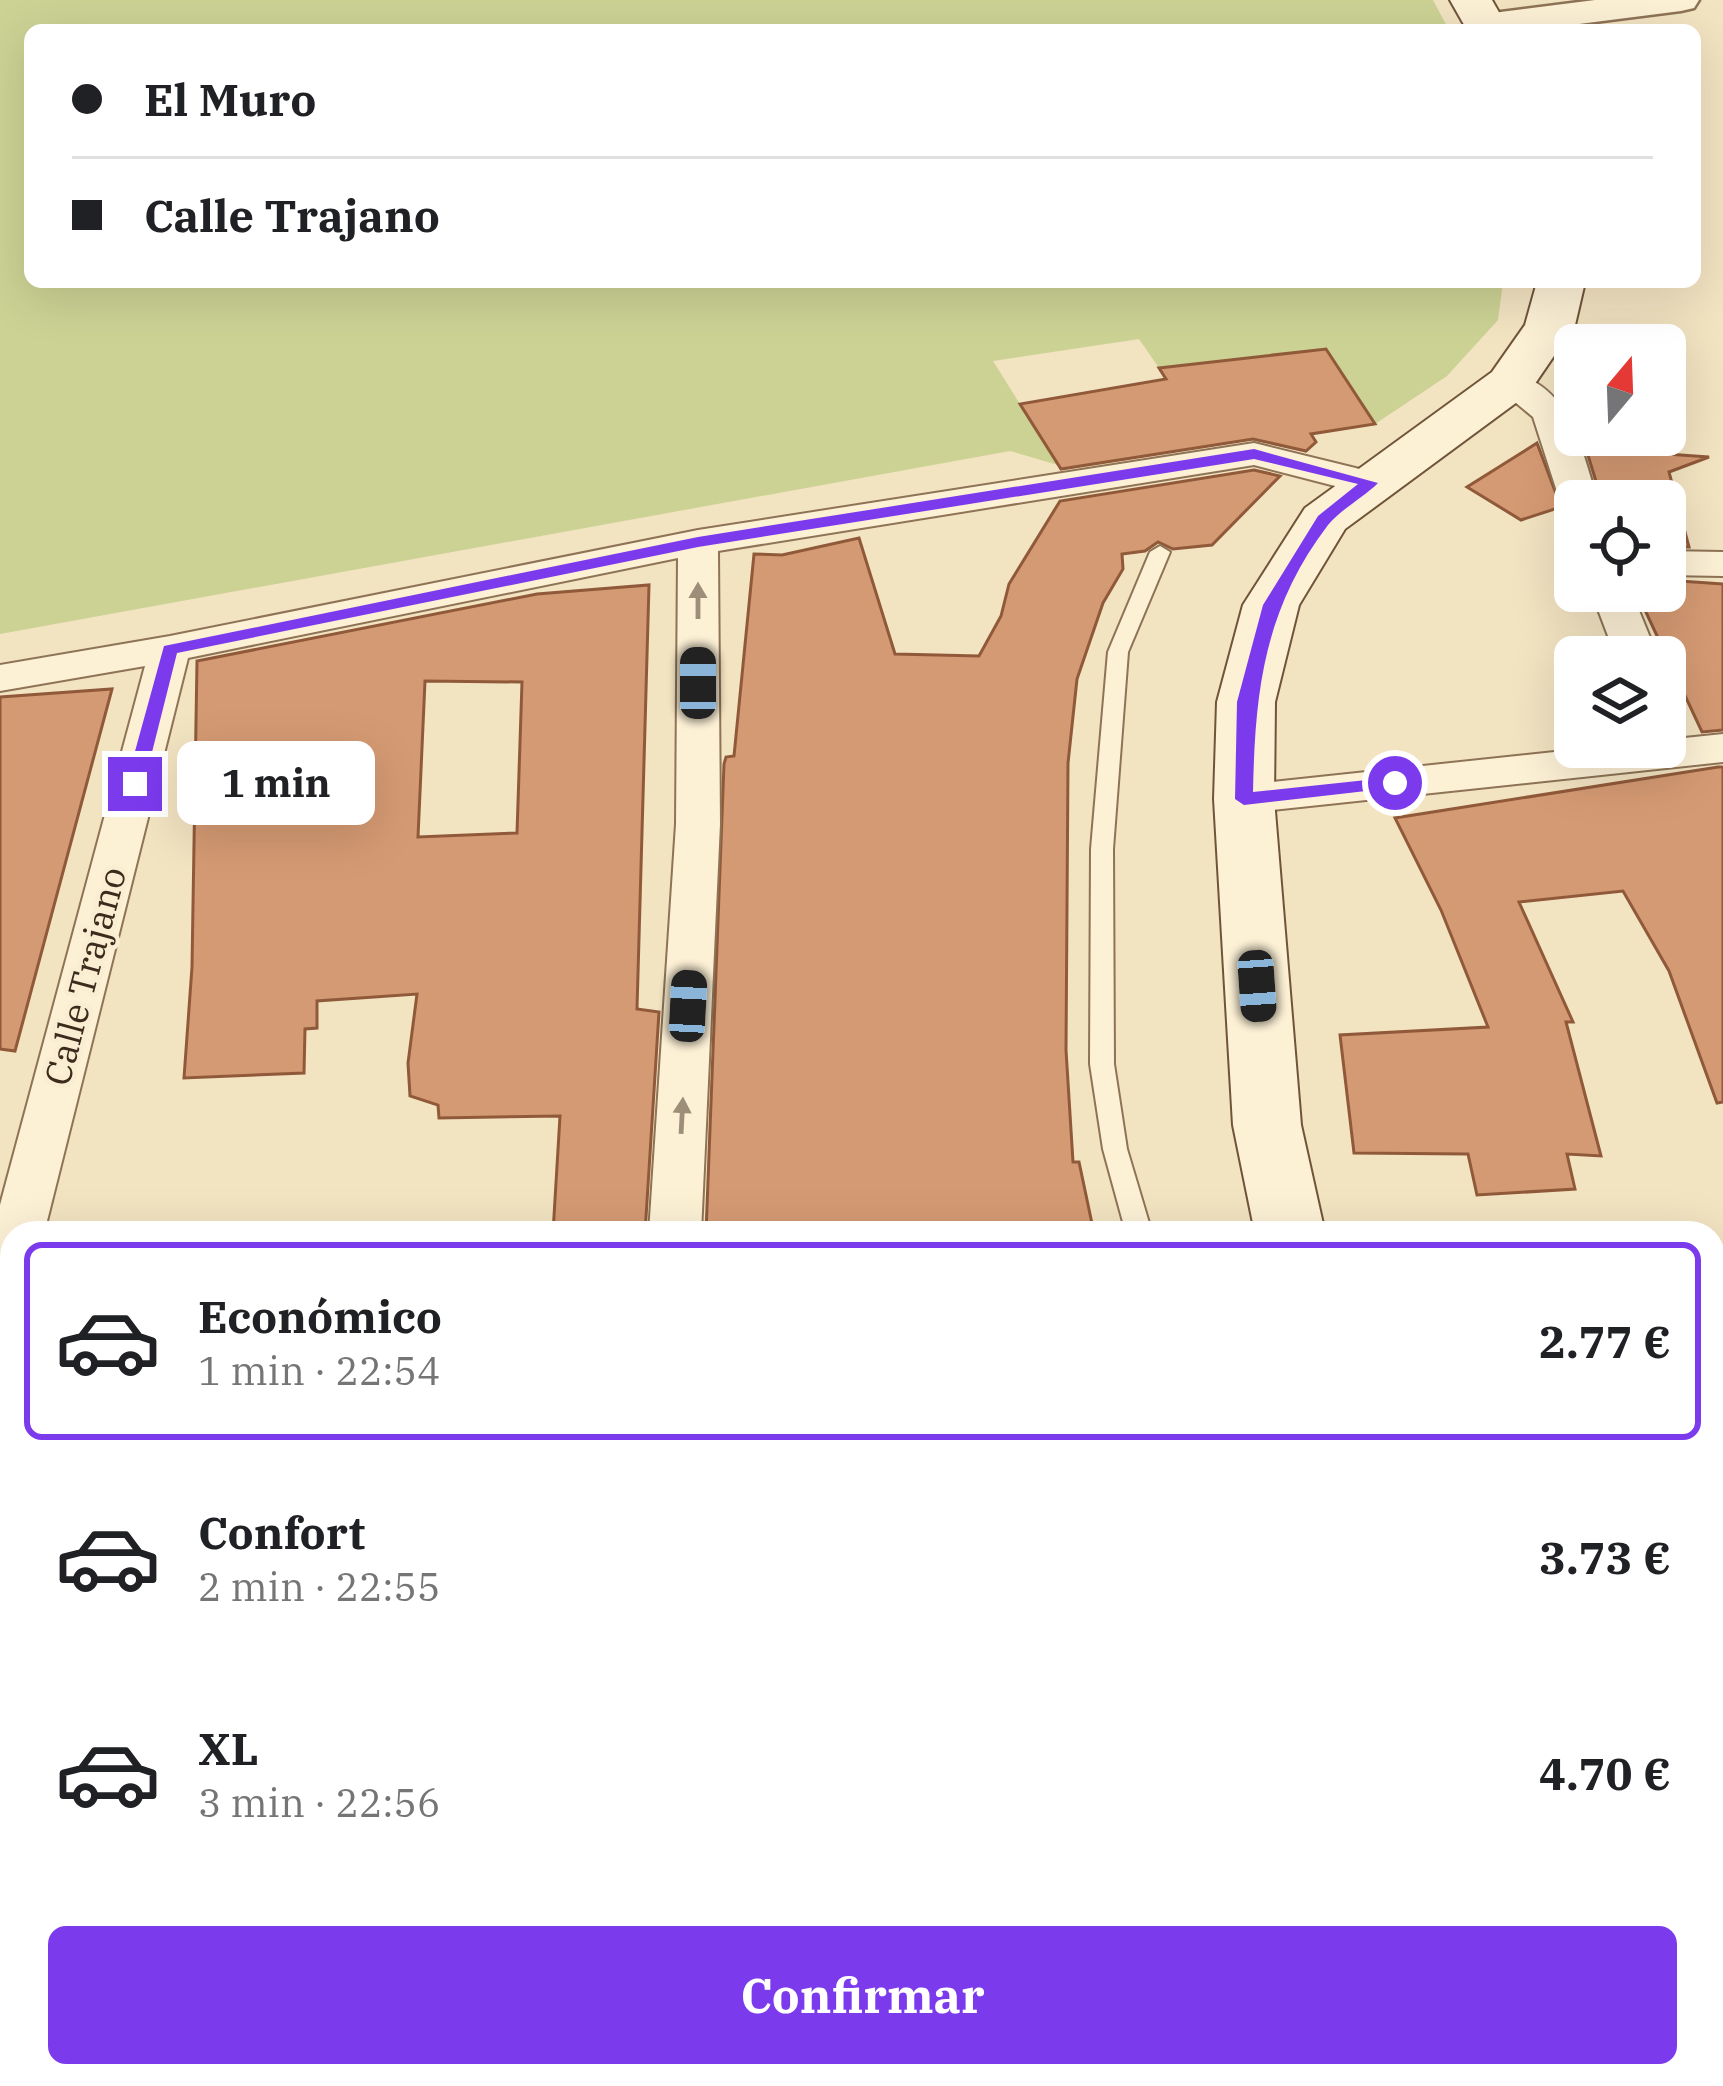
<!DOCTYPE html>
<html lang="es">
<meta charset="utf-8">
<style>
body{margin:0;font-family:"IBM Plex Serif",serif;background:#f6f6f6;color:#202124;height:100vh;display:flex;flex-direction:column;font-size:45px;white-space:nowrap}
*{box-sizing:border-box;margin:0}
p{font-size:39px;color:#757577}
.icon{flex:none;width:66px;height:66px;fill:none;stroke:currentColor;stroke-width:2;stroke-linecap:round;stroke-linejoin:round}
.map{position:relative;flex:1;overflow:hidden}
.sheet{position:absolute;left:0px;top:1221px;width:1725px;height:867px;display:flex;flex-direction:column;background:#fff;border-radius:36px 36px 0 0;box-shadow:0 12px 48px #0002}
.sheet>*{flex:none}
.banner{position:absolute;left:24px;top:24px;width:1677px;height:264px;border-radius:18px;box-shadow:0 12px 48px #0002;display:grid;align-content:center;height:264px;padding:0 48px;background:#fff}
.needle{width:78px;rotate:19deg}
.tools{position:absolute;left:1554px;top:324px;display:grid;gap:24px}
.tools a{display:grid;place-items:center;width:132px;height:132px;border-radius:18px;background:#fff;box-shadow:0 12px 48px #0002;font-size:60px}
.end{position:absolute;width:54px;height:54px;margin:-27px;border:15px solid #7c3aed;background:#fff;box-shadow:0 0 0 6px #fff}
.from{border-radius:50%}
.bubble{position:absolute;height:84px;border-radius:18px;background:#fff;box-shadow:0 12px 48px #0002;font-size:39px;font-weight:700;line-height:84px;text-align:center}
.car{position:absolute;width:36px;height:72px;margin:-36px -18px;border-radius:15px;box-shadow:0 0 9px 3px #0007;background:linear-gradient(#222 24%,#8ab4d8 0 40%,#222 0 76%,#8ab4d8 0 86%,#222 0)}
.banner b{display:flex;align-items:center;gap:42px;height:114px;font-size:45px}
.banner b+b{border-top:3px solid #e0e0e0}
.banner i{width:30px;height:30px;background:#202124}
ul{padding:21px 0 0;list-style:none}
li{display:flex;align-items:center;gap:36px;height:198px;margin:0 24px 18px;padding:0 24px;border:6px solid transparent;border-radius:18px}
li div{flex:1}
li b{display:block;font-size:45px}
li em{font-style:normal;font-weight:700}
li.current{border-color:#7c3aed}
li>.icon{width:108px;height:108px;stroke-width:1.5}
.action{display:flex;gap:24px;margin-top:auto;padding:24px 48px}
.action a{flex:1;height:138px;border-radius:18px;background:#7c3aed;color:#fff;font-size:48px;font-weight:700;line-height:138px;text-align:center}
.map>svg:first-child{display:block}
</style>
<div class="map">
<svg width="1723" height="2086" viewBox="0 0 1723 2086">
<rect width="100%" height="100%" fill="#f2e3c1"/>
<path fill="#ccd294" d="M0,0H1433L1449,30H30V282H1503L1498,320L1447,376L1375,424L1326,350L1159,368L1139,339L993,361L1058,465L1010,451L0,634Z"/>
<g fill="#d49a73" stroke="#905a3a" stroke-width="3" fill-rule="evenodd">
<path d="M1326,349L1375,424L1311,434L1316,442L1306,451L1253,439L1061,469L1020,404L1166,379L1159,368Z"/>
<path d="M1583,439L1593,440L1596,449L1709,457L1669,472L1689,547H1665V501H1602Z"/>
<path d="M1537,443L1561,507L1521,520L1467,487Z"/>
<path d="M1254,470L1280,476L1212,545L1173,549L1158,542L1145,551L1122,554L1123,569L1103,603L1077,679L1068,763L1066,1050L1073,1162H1079L1094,1233H706L724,764L726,757L734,756L754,554L782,555L859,538L895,654L979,656L1001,616L1009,584L1060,501Z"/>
<path d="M1665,580L1723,584V730L1702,732L1636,591H1665Z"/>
<path d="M649,585L637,1009L659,1012L645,1233H553L560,1116L439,1118L438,1105L410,1096L408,1063L417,994L317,1001V1028L305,1029L304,1073L184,1078L192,967L197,661L537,594ZM425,681L522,682L517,833L418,837Z"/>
<path d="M112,689L15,1051L0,1049V697Z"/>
<path d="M1718,767H1723V1102L1717,1103L1669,971L1623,891L1519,902L1573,1022H1566L1601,1156L1567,1154L1575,1189L1477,1195L1468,1154L1354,1153L1340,1035L1488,1027L1441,910L1395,818Z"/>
</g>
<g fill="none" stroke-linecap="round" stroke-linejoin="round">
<defs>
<path id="service" d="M1160,546L1170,552L1128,652L1113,849L1114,1064L1127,1149L1152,1233H1126L1103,1149L1090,1064L1091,849L1108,652L1150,552Z"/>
<path id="pedestrian" d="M1723,1554V1590L1713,1593V1557Z"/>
<g id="minor">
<path d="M1510,372C1572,387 1581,449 1598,501H1575V512L1560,501L1533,417L1492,383L1497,375Z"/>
<path d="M1254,443L1384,475L1389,483L1384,491L1370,495L1254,465L718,551L720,824L701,1233H649L676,824L678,558L188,658L44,1233H12V1320L0,1324V1205L145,666L0,691V665L170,636L698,530Z"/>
<path d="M1665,551L1723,552V576L1665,575Z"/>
<path d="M1591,591H1631L1658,657H1616Z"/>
<path d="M1723,734V762L1244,813L1228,809L1222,799L1228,789L1244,785L1601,747H1665V740Z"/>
<rect x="0" y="1664" width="12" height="52"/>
<rect x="917" y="2076" width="66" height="10"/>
</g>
<path id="tertiary" d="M1595,0H1699L1694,8L1681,11L1532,30H1470L1467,25L1472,17L1485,14Z"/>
<g id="secondary">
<path d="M1450,0H1492L1509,30H1467Z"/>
<path d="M1537,282H1585L1575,325L1528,394L1345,529L1299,605L1275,702L1274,799L1301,1125L1325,1233H1255L1233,1125L1214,799L1217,702L1243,605L1305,508L1492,372L1525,325Z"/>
<path d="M1502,2076H1595L1599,2086H1506Z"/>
</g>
</defs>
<use href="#service" stroke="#8e7356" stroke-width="4"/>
<use href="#pedestrian" stroke="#8e7356" stroke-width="4"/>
<use href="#minor" stroke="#8e7356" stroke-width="4"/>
<use href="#tertiary" stroke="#8e7356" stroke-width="5"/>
<use href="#secondary" stroke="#70543a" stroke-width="4"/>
<use href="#service" fill="#fcf0d5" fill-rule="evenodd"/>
<use href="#pedestrian" fill="#fcf0d5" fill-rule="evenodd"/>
<use href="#minor" fill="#fcf0d5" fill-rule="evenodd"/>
<use href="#tertiary" fill="#fcf0d5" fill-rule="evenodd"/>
<use href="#secondary" fill="#fcf0d5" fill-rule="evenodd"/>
</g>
<defs><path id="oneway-solid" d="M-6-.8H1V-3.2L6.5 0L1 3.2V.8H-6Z" transform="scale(3)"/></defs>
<g fill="#9c8e78">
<use href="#oneway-solid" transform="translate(698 601) rotate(-90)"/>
<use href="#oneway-solid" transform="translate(682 1116) rotate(-87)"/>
</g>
<path fill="#7c3aed" d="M1254,449L1378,483C1363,498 1341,509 1328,525C1264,609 1255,691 1253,792L1395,777L1404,783L1401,787L1244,805L1235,799L1237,702L1263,605L1318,516L1358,484L1254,459L698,547L177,653L144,784L135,790L126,784L164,646L698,537Z"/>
<g text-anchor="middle" stroke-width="9" stroke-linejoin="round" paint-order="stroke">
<g font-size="36" fill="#3c2b1c" stroke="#f9edd2">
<text transform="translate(85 976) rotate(-75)" y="13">Calle Trajano</text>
</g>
</g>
</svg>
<div class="tools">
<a><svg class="needle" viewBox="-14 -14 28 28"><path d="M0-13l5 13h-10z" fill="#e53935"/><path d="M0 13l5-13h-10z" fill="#757577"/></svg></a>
<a><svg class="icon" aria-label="locate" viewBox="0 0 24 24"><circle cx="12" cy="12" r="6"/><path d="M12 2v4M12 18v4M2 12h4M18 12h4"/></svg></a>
<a><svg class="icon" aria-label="layers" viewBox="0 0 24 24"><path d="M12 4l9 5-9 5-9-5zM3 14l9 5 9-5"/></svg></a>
</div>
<i class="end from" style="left:1395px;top:783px"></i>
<i class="end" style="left:135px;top:784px"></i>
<div class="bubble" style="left:177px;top:741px;width:198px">1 min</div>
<i class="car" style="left:698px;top:683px;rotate:0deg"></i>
<i class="car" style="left:1257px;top:986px;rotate:176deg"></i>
<i class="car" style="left:688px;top:1006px;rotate:3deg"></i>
<div class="banner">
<b><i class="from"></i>El Muro</b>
<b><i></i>Calle Trajano</b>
</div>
<section class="sheet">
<ul>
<li class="current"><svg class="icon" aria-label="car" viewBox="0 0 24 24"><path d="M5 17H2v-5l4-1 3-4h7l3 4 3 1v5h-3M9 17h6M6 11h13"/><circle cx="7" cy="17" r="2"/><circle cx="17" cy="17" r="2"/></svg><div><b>Económico</b><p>1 min · 22:54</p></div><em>2.77 €</em></li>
<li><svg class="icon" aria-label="car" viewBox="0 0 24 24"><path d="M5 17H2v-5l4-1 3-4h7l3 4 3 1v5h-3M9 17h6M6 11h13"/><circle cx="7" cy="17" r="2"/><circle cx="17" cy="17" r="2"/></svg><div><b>Confort</b><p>2 min · 22:55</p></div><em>3.73 €</em></li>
<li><svg class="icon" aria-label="car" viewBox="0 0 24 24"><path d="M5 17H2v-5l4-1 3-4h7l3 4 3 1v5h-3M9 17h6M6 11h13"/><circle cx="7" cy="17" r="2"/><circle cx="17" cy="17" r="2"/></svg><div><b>XL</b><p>3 min · 22:56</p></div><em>4.70 €</em></li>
</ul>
<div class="action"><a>Confirmar</a></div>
</section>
</div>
